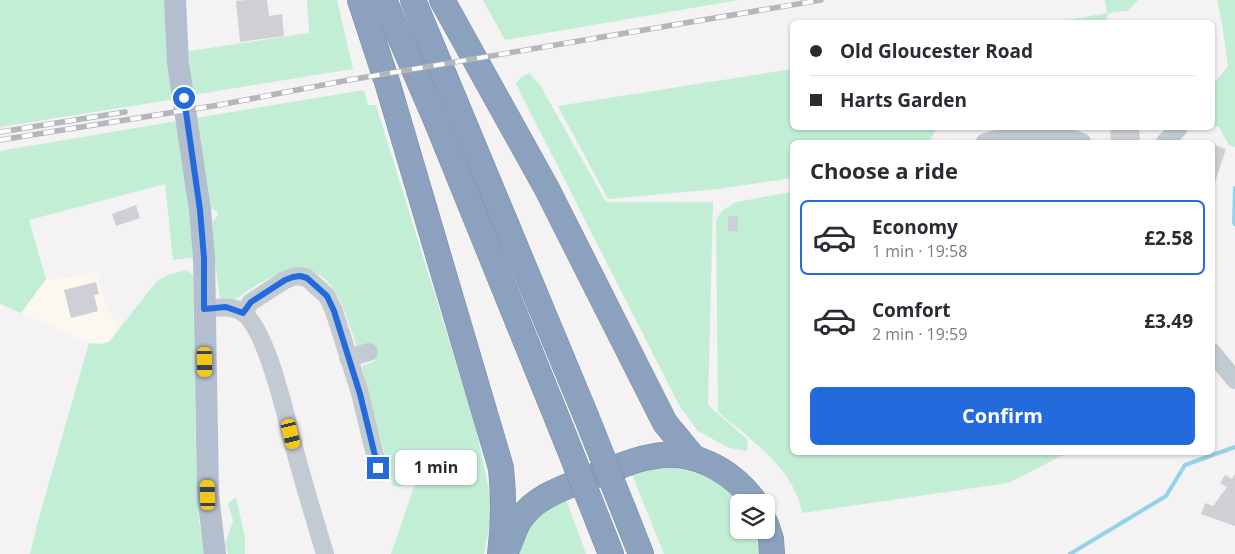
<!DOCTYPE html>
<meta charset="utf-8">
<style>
body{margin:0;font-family:"Open Sans",sans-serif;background:#f2f2f3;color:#2b2b33;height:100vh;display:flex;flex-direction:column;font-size:19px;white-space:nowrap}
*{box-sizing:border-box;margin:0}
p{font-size:16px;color:#7c7c81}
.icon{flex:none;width:28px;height:28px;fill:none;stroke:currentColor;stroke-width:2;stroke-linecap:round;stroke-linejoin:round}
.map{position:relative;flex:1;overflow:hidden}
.panel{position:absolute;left:790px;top:140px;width:425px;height:315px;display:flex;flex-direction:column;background:#fff;border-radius:8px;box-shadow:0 1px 4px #0004}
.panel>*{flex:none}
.banner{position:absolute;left:790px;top:20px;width:425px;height:110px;border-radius:8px;box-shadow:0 1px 4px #0004;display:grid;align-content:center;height:110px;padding:0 20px;background:#fff}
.tools{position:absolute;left:730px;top:494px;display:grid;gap:10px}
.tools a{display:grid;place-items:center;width:45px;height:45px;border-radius:8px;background:#fff;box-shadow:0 1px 4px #0004;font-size:25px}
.end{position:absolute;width:22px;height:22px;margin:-11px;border:6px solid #236adc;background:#fff;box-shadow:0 0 0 2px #fff}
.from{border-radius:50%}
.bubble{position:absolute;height:35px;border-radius:8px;background:#fff;box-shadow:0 1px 4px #0004;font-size:16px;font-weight:700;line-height:35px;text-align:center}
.car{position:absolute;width:15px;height:30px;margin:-15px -8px;border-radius:6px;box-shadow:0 0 4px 1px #0007;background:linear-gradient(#f5c518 24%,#345 0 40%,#f5c518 0 76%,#345 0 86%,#f5c518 0)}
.banner b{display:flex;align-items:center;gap:18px;height:48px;font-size:19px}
.banner b+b{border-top:1px solid #e1e1e2}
.banner i{width:12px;height:12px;background:#2b2b33}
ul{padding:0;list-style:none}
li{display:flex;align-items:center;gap:15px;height:75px;margin:0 10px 8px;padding:0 10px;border:2px solid transparent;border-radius:8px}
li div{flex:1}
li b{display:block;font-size:19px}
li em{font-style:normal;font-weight:700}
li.active{border-color:#236adc}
li>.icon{width:45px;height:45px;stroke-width:1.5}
h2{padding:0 20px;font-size:22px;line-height:60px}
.cta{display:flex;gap:10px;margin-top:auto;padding:10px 20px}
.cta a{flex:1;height:58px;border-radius:8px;background:#236adc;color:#fff;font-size:20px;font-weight:700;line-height:58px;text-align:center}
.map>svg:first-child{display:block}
</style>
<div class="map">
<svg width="1235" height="554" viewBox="0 0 1235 554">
<rect width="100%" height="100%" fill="#f4f2f2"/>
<path fill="#fcf8ed" d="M96,272L105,303L119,328L109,342L100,344L89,343L21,313L46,279H62Z"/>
<g fill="#c3eed6">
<path d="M0,0H168L176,99L0,127Z"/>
<path d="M307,0H337L353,69L192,95L189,51L309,33Z"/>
<path d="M483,0H739L505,40Z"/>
<path d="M1105,0H1138L1127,11L1108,13L1106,22H1058L1107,13Z"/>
<path d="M1217,0H1235V147L1229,145L1219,127L1213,126V84L1228,66L1222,24Z"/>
<path d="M792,69V128H937L929,142H792V178L718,189L608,199L558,106Z"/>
<path d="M529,73L540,85L606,202H713L708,405L748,440L747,451L729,448L698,431L680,407L516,84L521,77Z"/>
<path d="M364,90L368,105H376L475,424L493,509L484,554H391L415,484L393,487L362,366L375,361L371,343L357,347C338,289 326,246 257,285C241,293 240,303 220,298L212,243L213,221L218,215L217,211L210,208L196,118Z"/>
<path d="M177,121L196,257L173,260L165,184L29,220L46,279L21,313L0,304V151Z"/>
<path d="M792,192V452L1067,453L1008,483L802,513C795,469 750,439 718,412L716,220L722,211L736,202Z"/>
<path d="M186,270L193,275L196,462L199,521L205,554H30L38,521L89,343L100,344L109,342L157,281L168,275Z"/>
<path d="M666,467C698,471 717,478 740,502L739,530H754L760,554H664L631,472Z"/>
<path d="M236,497L245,538V554H228L225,544L233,521L228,504Z"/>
<path d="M566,499L586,554H516C530,522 536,516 566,499Z"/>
</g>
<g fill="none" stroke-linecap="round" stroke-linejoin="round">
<g stroke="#93d2e8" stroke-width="4">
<path d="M1235,188L1234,222L1235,224"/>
<path d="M1070,554L1166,496L1185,465L1235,447"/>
</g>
</g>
<g fill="#cfd0d5">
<path d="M247,0H267L269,16L282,14L284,36L240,42L236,1Z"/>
<path d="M1110,128H1139L1140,142H1111Z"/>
<path d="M1212,144L1226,149L1215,182H1212Z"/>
<path d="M136,205L140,218L116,226L112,214Z"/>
<rect x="728" y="216" width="10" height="15"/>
<path d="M96,282L99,294L94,295L98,311L71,318L64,290Z"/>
<path d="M1235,474V526L1201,514L1205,503L1213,506L1227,487L1220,483L1225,475L1232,479Z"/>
</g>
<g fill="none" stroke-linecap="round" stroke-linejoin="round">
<defs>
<g id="highway">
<path d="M360,0L388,85L501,468C504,497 504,525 500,554"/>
<path d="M384,0L436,120L561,428"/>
<path d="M413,0L586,416"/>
<path d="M442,0L547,189L665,423L694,458"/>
<path d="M624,511L641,554"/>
<path d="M598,521L611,554"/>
<path d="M766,524L771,539L772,554"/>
<path d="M507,549C511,540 514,530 519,521C535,495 569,486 596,475C614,469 631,460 650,457C691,448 731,469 755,502"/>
</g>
</defs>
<use href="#highway" stroke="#778ca9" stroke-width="26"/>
<g stroke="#c3cbd2" stroke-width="18">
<path d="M985,142C1015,133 1051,130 1082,142"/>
<path d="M1165,142L1179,128"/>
<path d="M204,309C217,308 231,305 242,312C267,328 287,421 295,451C304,485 315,520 325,554"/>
<path d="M243,313L251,302L285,280L293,277L300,276L307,278L327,296L334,311L360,393L378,468"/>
<path d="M1212,352L1235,380"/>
<path d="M348,358L369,352"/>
</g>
<path stroke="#b3bfce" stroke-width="22" d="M175,0L178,63L200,210L204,258L208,495L215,554"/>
<use href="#highway" stroke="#8ca1bd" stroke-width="25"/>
<defs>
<g id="rail">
<path d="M0,132L125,112"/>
<path d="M0,140L219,105L349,80L821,0"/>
</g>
</defs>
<use href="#rail" stroke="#b4b6bb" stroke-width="5.5"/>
<use href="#rail" stroke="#fff" stroke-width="4" stroke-dasharray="11" stroke-linecap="butt"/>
<defs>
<g id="highway-bridge">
<path d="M586,416L624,511"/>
<path d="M561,428L598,521"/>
</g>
</defs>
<use href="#highway-bridge" stroke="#778ca9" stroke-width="26" stroke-linecap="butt"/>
<use href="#highway-bridge" stroke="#8ca1bd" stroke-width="25"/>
</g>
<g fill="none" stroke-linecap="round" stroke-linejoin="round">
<path stroke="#236adc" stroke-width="6" d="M184,98L200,210L204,258V309L226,307L243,313L251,302L285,280L293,277L300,276L307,278L327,296L334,311L360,394L378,468"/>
</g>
</svg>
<div class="tools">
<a><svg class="icon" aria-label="layers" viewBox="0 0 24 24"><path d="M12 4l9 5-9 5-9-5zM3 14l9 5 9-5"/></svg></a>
</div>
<i class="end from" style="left:184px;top:98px"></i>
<i class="end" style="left:378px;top:468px"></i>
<div class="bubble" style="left:395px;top:450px;width:82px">1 min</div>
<i class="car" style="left:205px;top:362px;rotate:179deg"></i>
<i class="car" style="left:291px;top:434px;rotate:166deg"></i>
<i class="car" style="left:208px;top:495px;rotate:358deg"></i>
<div class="banner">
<b><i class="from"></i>Old Gloucester Road</b>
<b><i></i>Harts Garden</b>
</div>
<section class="panel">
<h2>Choose a ride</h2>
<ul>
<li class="active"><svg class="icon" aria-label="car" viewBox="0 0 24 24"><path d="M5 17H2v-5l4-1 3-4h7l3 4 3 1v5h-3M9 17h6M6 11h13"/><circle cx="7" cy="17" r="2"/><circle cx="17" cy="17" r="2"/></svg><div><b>Economy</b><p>1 min · 19:58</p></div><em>£2.58</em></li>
<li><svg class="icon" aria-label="car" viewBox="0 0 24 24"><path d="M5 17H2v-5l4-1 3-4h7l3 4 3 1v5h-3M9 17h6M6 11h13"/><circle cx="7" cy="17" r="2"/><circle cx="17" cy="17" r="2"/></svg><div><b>Comfort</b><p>2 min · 19:59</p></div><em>£3.49</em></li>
</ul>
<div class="cta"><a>Confirm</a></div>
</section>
</div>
